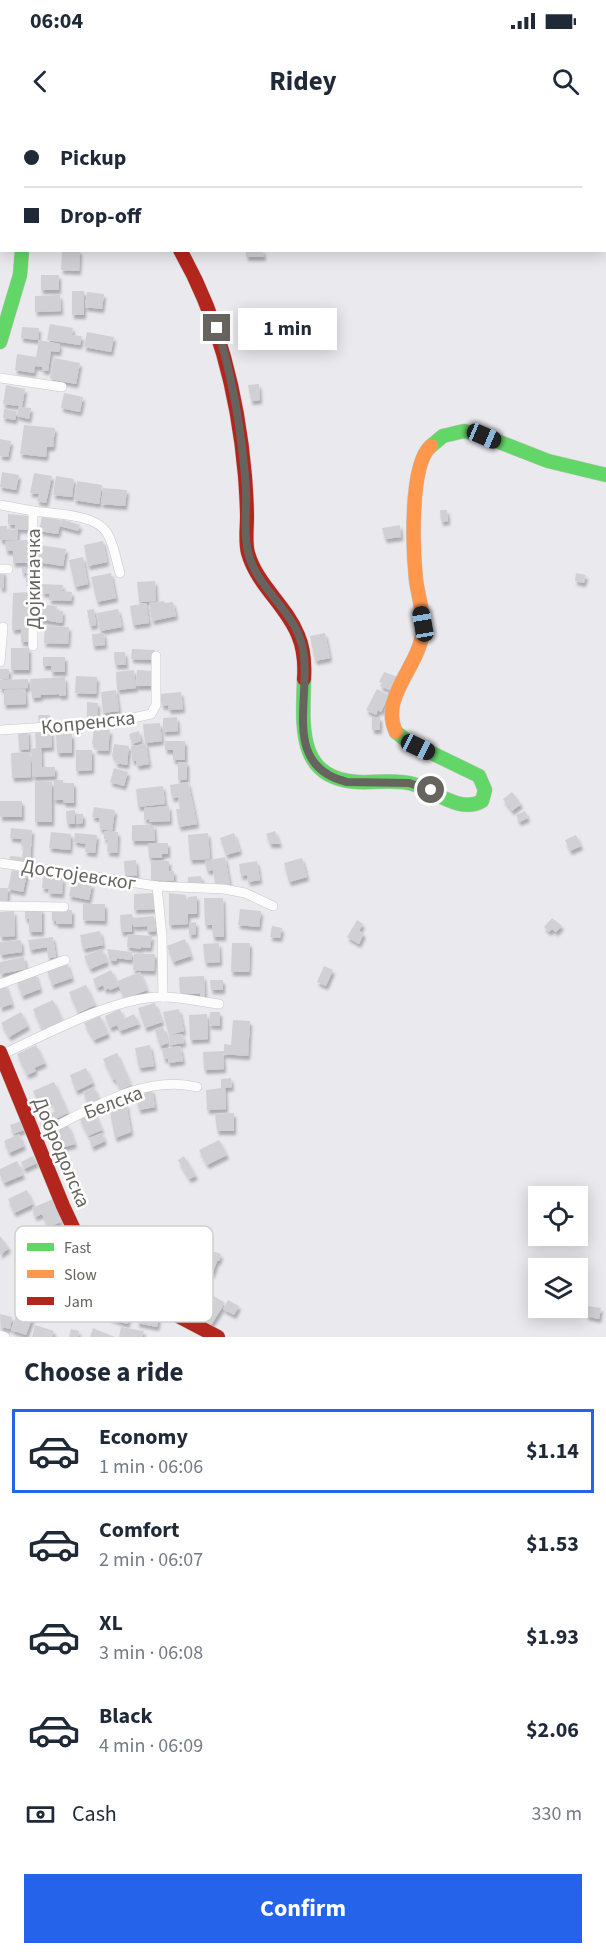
<!DOCTYPE html>
<meta charset="utf-8">
<style>
body{margin:0;font-family:"Source Sans 3",sans-serif;background:#f2f2f3;color:#1f2937;height:100vh;display:flex;flex-direction:column;font-size:22px;white-space:nowrap}
*{box-sizing:border-box;margin:0}
p{font-size:20px;color:#747a83}
.icon{flex:none;width:33px;height:33px;fill:none;stroke:currentColor;stroke-width:2;stroke-linecap:round;stroke-linejoin:round}
.map{position:relative;height:1217px;overflow:hidden}
.panel{display:flex;flex-direction:column;background:#fff;flex:1}
.panel>*{flex:none}
.top-card{position:absolute;left:0px;top:0px;width:606px;height:132px;box-shadow:0 3px 15px #0003;display:grid;align-content:center;height:132px;padding:0 24px;background:#fff}
.controls{position:absolute;left:528px;top:1066px;display:grid;gap:12px}
.controls a{display:grid;place-items:center;width:60px;height:60px;border-radius:0px;background:#fff;box-shadow:0 3px 15px #0003;font-size:30px}
.end{position:absolute;width:27px;height:27px;margin:-14px;border:8px solid #67635e;background:#fff;box-shadow:0 0 0 3px #fff}
.from{border-radius:50%}
.bubble{position:absolute;height:42px;border-radius:0px;background:#fff;box-shadow:0 3px 15px #0003;font-size:20px;font-weight:700;line-height:42px;text-align:center}
.car{position:absolute;width:18px;height:36px;margin:-18px -9px;border-radius:8px;box-shadow:0 0 4px 2px #0007;background:linear-gradient(#222 24%,#8ab4d8 0 40%,#222 0 76%,#8ab4d8 0 86%,#222 0)}
.top-card b{display:flex;align-items:center;gap:21px;height:57px;font-size:22px}
.top-card b+b{border-top:2px solid #e0e1e3}
.top-card i{width:15px;height:15px;background:#1f2937}
ul{padding:0;list-style:none}
li{display:flex;align-items:center;gap:18px;height:84px;margin:0 12px 9px;padding:0 12px;border:3px solid transparent;border-radius:0px}
li div{flex:1}
li b{display:block;font-size:22px}
li em{font-style:normal;font-weight:700}
li.active{border-color:#2563eb}
li>.icon{width:54px;height:54px;stroke-width:1.5}
h2{padding:0 24px;font-size:27px;line-height:72px}
.pay{display:flex;align-items:center;gap:15px;height:66px;padding:0 24px;font-size:22px}
.pay p{margin-inline-start:auto}
.primary-button{display:flex;gap:12px;margin-top:auto;padding:12px 24px}
.primary-button a{flex:1;height:69px;border-radius:0px;background:#2563eb;color:#fff;font-size:24px;font-weight:700;line-height:69px;text-align:center}
.status{display:flex;justify-content:space-between;align-items:center;height:42px;padding:0 30px;background:#fff;direction:ltr}
.status svg{height:16px;fill:currentColor}
header{display:flex;justify-content:space-between;align-items:center;height:78px;padding:0 24px;background:#fff;font-size:27px;font-weight:700}
.map>svg:first-child{display:block}
</style>
<div class="status"><b>06:04</b><svg viewBox="0 0 49 12"><path d="M0 12V9h3v3zM5 12V6h3v6zM10 12V3h3v9zM15 12V0h3v12zM26 1h20v11H26zM47 4h2v5h-2z"/></svg></div>
<header><svg class="icon" aria-label="back" viewBox="0 0 24 24"><path d="M15 5l-7 7 7 7"/></svg>Ridey<svg class="icon" aria-label="search" viewBox="0 0 24 24"><circle cx="10" cy="10" r="6"/><path d="M15 15l6 6"/></svg></header>
<div class="map">
<svg width="606" height="1217" viewBox="0 0 606 1217">
<defs>
<filter id="shadow"><feDropShadow dx="2" dy="4" stdDeviation="1.5" flood-color="#0004"/></filter>
</defs>
<rect width="100%" height="100%" fill="#e9e9ee"/>
<g fill="#d1d1d5" filter="url(#shadow)">
<path d="M62,130H80L79,151L61,150Z"/>
<path d="M246,130H263L264,137H246Z"/>
<rect x="41" y="155" width="18" height="15"/>
<rect x="72" y="171" width="12" height="24"/>
<path d="M87,172L104,174L102,189L85,187Z"/>
<path d="M60,175L61,191L35,192V176Z"/>
<path d="M50,204L73,208L72,215L82,216L80,225L47,220Z"/>
<path d="M22,207L39,208L38,220L21,218Z"/>
<path d="M87,212L114,217L111,232L84,227Z"/>
<path d="M39,220L60,224L59,232L51,231L48,251L42,250V247L35,246L34,253L15,250L17,234L36,237Z"/>
<path d="M54,238L80,243L76,264L50,259Z"/>
<path d="M259,264L260,280L251,281L248,265Z"/>
<path d="M6,265L25,269L22,287L31,288L29,299L17,296L19,286L3,284Z"/>
<path d="M64,273L83,277L80,292L61,288Z"/>
<path d="M4,289L17,291L15,300L3,298Z"/>
<path d="M24,305L55,308L53,327H47L46,337L20,334Z"/>
<path d="M0,319L11,321L8,337L0,336Z"/>
<path d="M2,352L19,355L16,370L0,367Z"/>
<path d="M34,353L52,356L46,383L37,381L39,374L30,373Z"/>
<path d="M56,356L74,359L72,377L53,375Z"/>
<path d="M77,361L102,365L99,384L74,380Z"/>
<path d="M103,368L127,370L125,386L101,384Z"/>
<path d="M440,390H447L448,401L441,402Z"/>
<path d="M8,394L29,396L28,410L18,409L17,420H0V406H7V409L15,410V405L8,404Z"/>
<path d="M42,397L61,400L58,414L39,411Z"/>
<path d="M62,399L80,405L78,411L60,406Z"/>
<path d="M400,405L401,417L385,419L382,408Z"/>
<path d="M28,420V443H13V431H6L5,421Z"/>
<path d="M103,421L107,442L88,446L84,425Z"/>
<path d="M40,425L66,429L63,446L37,442Z"/>
<path d="M83,437L88,464L75,467L69,440Z"/>
<path d="M22,447H30L31,462H26V453H22Z"/>
<rect x="0" y="451" width="4" height="17"/>
<path d="M111,453L116,478L97,482L91,457Z"/>
<path d="M576,453L586,455L584,463L575,461Z"/>
<path d="M155,461L156,481L139,482L137,462Z"/>
<path d="M42,464L63,465L62,471L72,472L71,481L49,480L50,474L42,473Z"/>
<path d="M29,472L31,522H21V509L12,510L13,473Z"/>
<path d="M164,481L165,483L173,482L176,496L152,501L149,483Z"/>
<path d="M146,483L149,503L133,505L130,486Z"/>
<path d="M40,484L57,486L56,490L63,491L62,503L38,499Z"/>
<path d="M94,489L96,505L90,506L87,490Z"/>
<path d="M118,489L122,507L100,511L97,493Z"/>
<path d="M45,506L69,507L68,524L44,523Z"/>
<path d="M104,513L105,525L93,526L92,514Z"/>
<path d="M325,513L330,538L315,541L310,516Z"/>
<rect x="11" y="528" width="18" height="22"/>
<path d="M132,529L155,530V540L131,539Z"/>
<path d="M114,532H125L126,545H115Z"/>
<path d="M43,537H65V552H51V546H43Z"/>
<rect x="0" y="549" width="9" height="10"/>
<path d="M134,550L136,568L117,570L116,552Z"/>
<path d="M137,550L154,551V566H136Z"/>
<path d="M384,552L398,557L392,571L380,566L382,563L379,562Z"/>
<path d="M76,556L97,557L96,574L75,573Z"/>
<path d="M65,557L66,575L59,576V574L41,575V577L32,578L30,559Z"/>
<path d="M28,559V568L0,569V560Z"/>
<path d="M25,569L26,584L4,585V570Z"/>
<path d="M377,569L389,575L381,592L378,590L376,595L366,590Z"/>
<path d="M116,570L119,591L103,593L101,572Z"/>
<path d="M181,572L183,589L169,590L168,585L162,586L160,574Z"/>
<path d="M87,582L98,583L97,603L87,602Z"/>
<path d="M38,595H50V602H39Z"/>
<path d="M177,597L178,611L163,612V598Z"/>
<rect x="372" y="597" width="8" height="13"/>
<path d="M160,603L162,621L145,623L143,604Z"/>
<path d="M94,609L110,610L108,631L95,630L96,624H92Z"/>
<path d="M28,610L29,629L19,630L18,611Z"/>
<path d="M51,610L52,627L41,628L42,647H55V656L33,657L31,629L36,628L35,612Z"/>
<path d="M139,611L141,621L132,624L129,614Z"/>
<path d="M56,614H72V633H57Z"/>
<path d="M165,621H185V640H173V630H165Z"/>
<path d="M114,624L129,626L127,645L115,643L116,637H112Z"/>
<path d="M146,624L149,644L137,646L136,641H132L131,626Z"/>
<path d="M76,630H92V650L76,651Z"/>
<path d="M30,632L31,657L12,658L11,633Z"/>
<rect x="178" y="642" width="9" height="18"/>
<path d="M114,648L128,652L124,666L110,662Z"/>
<path d="M54,660H63V663H74V683H64L63,680H54Z"/>
<rect x="35" y="662" width="17" height="40"/>
<path d="M188,662L197,704L179,707L176,689H180L178,677L172,678L170,665Z"/>
<path d="M163,666L165,684L138,687L136,669Z"/>
<path d="M512,672L521,684L512,691L503,679Z"/>
<rect x="0" y="681" width="22" height="16"/>
<path d="M169,686L170,701L149,702V699L144,700V688Z"/>
<path d="M94,687L115,690L112,711L100,709L99,698L92,697Z"/>
<path d="M75,690V704H67L66,691Z"/>
<path d="M525,691L528,698L519,702L516,695Z"/>
<path d="M76,694H83V703L76,704Z"/>
<path d="M132,705H154L155,721H132Z"/>
<path d="M11,708L32,710L30,745L9,743L10,736L22,737L24,726H21L22,719L10,718Z"/>
<path d="M104,711L118,712L117,733L107,732L108,720L104,719Z"/>
<path d="M275,711L280,724H270L266,714Z"/>
<path d="M51,712L71,714L70,730L49,728Z"/>
<path d="M75,713L97,715L95,733L85,732L86,724L74,722Z"/>
<path d="M208,713L210,739L190,740L188,715Z"/>
<path d="M234,713L240,731L226,735L220,718Z"/>
<path d="M576,715L581,726L570,731L565,720Z"/>
<path d="M148,723H168V734H162V738H149Z"/>
<path d="M225,737L230,765L216,768L213,750L207,751L205,741Z"/>
<path d="M302,738L307,757L289,762L284,743Z"/>
<path d="M136,740L137,756H125L124,741Z"/>
<path d="M151,740L169,741V751H174V761L151,760Z"/>
<path d="M257,741L260,760L248,762L247,755L241,756L239,744Z"/>
<path d="M12,750L27,753L23,772L8,769Z"/>
<path d="M43,756L63,758L62,774L48,773L49,769L42,768Z"/>
<path d="M201,756L202,763L188,764V757Z"/>
<path d="M72,760L92,764L89,780L69,776Z"/>
<path d="M0,768H8L7,782H0Z"/>
<path d="M154,773L155,789L134,790V774Z"/>
<path d="M169,773L186,775L187,792L188,777L197,776V794H188V804L169,805Z"/>
<path d="M204,778H223L224,817H213L212,805H205Z"/>
<path d="M83,784H105V801L83,800Z"/>
<path d="M42,789V812H29V799H25V790Z"/>
<path d="M240,789L261,791L259,807L238,805Z"/>
<path d="M52,790H72V804H56V801H52Z"/>
<path d="M14,791L15,816L0,817V792Z"/>
<path d="M132,794L133,798L154,796L156,811L147,812V806L134,807L132,803V812H121L120,795Z"/>
<path d="M552,798L562,806L556,812L552,809L549,812L544,807Z"/>
<path d="M357,800L363,804L359,811L364,813L359,824L347,817Z"/>
<path d="M196,802V814L189,815V803Z"/>
<path d="M272,806L282,808L280,818L270,817Z"/>
<path d="M100,811L103,825L83,829L80,815Z"/>
<path d="M128,814L152,816L150,828L141,827V829L127,827Z"/>
<path d="M53,817L56,837L48,838L47,827L30,830L28,820Z"/>
<path d="M185,819L191,836L173,842L167,826Z"/>
<path d="M21,820L22,832L0,835V822Z"/>
<path d="M219,823L220,842L205,843L203,824Z"/>
<path d="M232,823H250L249,852H231Z"/>
<path d="M102,829L107,842L90,849L84,836Z"/>
<path d="M107,829L132,832L131,840L117,838L116,841H110Z"/>
<path d="M134,834H155L154,851L133,850Z"/>
<path d="M24,837L26,849L0,854V842Z"/>
<path d="M67,843L72,858L52,865L47,850Z"/>
<path d="M324,846L333,850L326,866L317,862Z"/>
<path d="M111,850L119,866L110,870L109,868L105,870L103,865L97,868L93,859Z"/>
<path d="M140,852L147,870L124,879L117,861Z"/>
<path d="M35,853L40,869L22,876L16,860Z"/>
<path d="M204,856L205,880H201L200,874L180,873L179,857Z"/>
<path d="M210,860H223V870H211Z"/>
<path d="M5,864L12,884L0,888V866Z"/>
<path d="M86,865L95,885L78,893L69,872Z"/>
<path d="M53,880L63,902L42,910L33,889Z"/>
<path d="M155,883L162,902L145,908L138,888Z"/>
<path d="M120,889L124,899L134,894L139,904L120,911L117,905L110,908L105,896Z"/>
<path d="M179,889L184,911L169,915L163,892Z"/>
<path d="M21,892L28,906L9,917L1,903Z"/>
<path d="M210,892H220V906L209,905Z"/>
<path d="M207,894L208,919L190,920L189,895Z"/>
<path d="M100,896L108,914L94,920L84,903Z"/>
<path d="M233,900L250,901L248,936L223,934L224,949L204,950L203,932L224,931V924L231,925Z"/>
<path d="M163,907L168,923L160,926L155,910Z"/>
<path d="M182,914L184,923L170,925L169,915Z"/>
<path d="M36,925L45,943L34,948L36,951L27,955L17,934Z"/>
<path d="M150,925L154,946L139,948L135,928Z"/>
<path d="M180,926L183,941L168,943V939H164L162,929Z"/>
<path d="M117,933L131,965L120,970L115,959L113,960L103,939Z"/>
<path d="M86,948L93,963L76,971L70,955Z"/>
<path d="M231,958L232,967L225,968L226,989L207,990L206,970L221,968V959Z"/>
<path d="M54,962L68,993L42,1005L39,999L55,991L51,981L47,983L45,979L38,982L33,971Z"/>
<path d="M94,967L99,979L88,984L83,972Z"/>
<path d="M152,969L155,987L139,990L135,972Z"/>
<path d="M126,983L131,1012L115,1018L109,986Z"/>
<path d="M94,991L102,1010L88,1016L79,997Z"/>
<path d="M234,993V1011H217L215,994Z"/>
<path d="M21,1001L24,1010L13,1014L10,1005Z"/>
<path d="M68,1005L75,1024L57,1029L51,1011Z"/>
<path d="M102,1013L105,1021L92,1027L89,1018Z"/>
<path d="M19,1014L24,1026L9,1033L4,1021Z"/>
<path d="M219,1020L227,1035L207,1045L199,1030Z"/>
<path d="M33,1036L37,1043L24,1049L21,1042Z"/>
<path d="M184,1036L196,1056L189,1059L178,1040Z"/>
<path d="M17,1041L23,1055L4,1063L0,1055V1049Z"/>
<path d="M27,1070L33,1084L14,1093L8,1079Z"/>
<path d="M53,1079L61,1102L48,1107L42,1094L35,1097L32,1088Z"/>
<path d="M0,1116L9,1128L0,1135Z"/>
<path d="M203,1128L221,1134L219,1141H217L212,1155L196,1149Z"/>
<path d="M212,1175L225,1183L211,1205L198,1196Z"/>
<path d="M115,1180L133,1186L127,1204L109,1198Z"/>
<path d="M228,1180L239,1186L234,1195L223,1189Z"/>
<path d="M140,1186L160,1192L157,1207L137,1203Z"/>
<path d="M588,1186L601,1188L599,1199L586,1196Z"/>
<path d="M18,1191L33,1196L26,1215L11,1210Z"/>
<path d="M0,1194L12,1197L10,1209L2,1207L1,1213Z"/>
<path d="M35,1205L54,1211L52,1217H32Z"/>
<path d="M121,1207L144,1211L142,1217H119Z"/>
<path d="M93,1208L115,1217H90Z"/>
<path d="M71,1209L79,1211L78,1217H69Z"/>
</g>
<g fill="none" stroke-linecap="round" stroke-linejoin="round">
<defs>
<g id="street">
<path d="M0,258L62,267"/>
<path d="M0,385L33,391V526"/>
<path d="M33,391C54,394 96,394 107,413C114,424 116,440 120,453"/>
<path d="M0,449H8"/>
<path d="M0,542L3,507"/>
<path d="M0,610L111,603L151,594L156,585V536"/>
<path d="M0,743L157,766L224,769L245,773L273,786"/>
<path d="M157,766L162,816L163,877"/>
<path d="M0,786L64,787"/>
<path d="M0,864L65,840"/>
<path d="M1,935C45,915 116,876 163,877C182,877 201,882 219,884"/>
<path d="M34,1017C83,995 140,953 197,967"/>
<path d="M0,1215L5,1217"/>
</g>
<g id="fast">
<path d="M107,0L109,2"/>
<path d="M0,222L20,155L22,130"/>
<path d="M431,326L443,316L464,311L484,316L548,341L606,355"/>
<path d="M304,559C303,605 296,659 358,662C376,663 395,659 413,664C434,670 460,694 482,681L485,670L479,656L407,621L396,612"/>
</g>
<path id="slow" d="M396,612C378,575 424,544 423,505C423,490 418,475 416,460C413,432 409,344 431,326"/>
<g id="jam">
<path d="M65,2L68,0"/>
<path d="M180,130C220,200 238,276 245,356C246,370 247,383 247,397C247,409 245,422 248,433C257,465 286,485 298,515C304,529 305,544 304,559"/>
<path d="M0,932L63,1086L77,1116L96,1145L117,1164L218,1217"/>
</g>
</defs>
<use href="#street" stroke="#c8c7c8" stroke-width="10"/>
<use href="#fast" stroke="#c7c6c7" stroke-width="15"/>
<use href="#slow" stroke="#c7c6c7" stroke-width="15"/>
<use href="#jam" stroke="#c7c6c7" stroke-width="15"/>
<use href="#street" stroke="#fcfcfc" stroke-width="9"/>
<use href="#fast" stroke="#63d668" stroke-width="14"/>
<use href="#slow" stroke="#ff974d" stroke-width="14"/>
<use href="#jam" stroke="#b3261e" stroke-width="14"/>
</g>
<g fill="none" stroke-linecap="round" stroke-linejoin="round">
<path stroke="#67635e" stroke-width="8" d="M217,208C233,258 242,316 246,368C247,389 243,412 248,432C256,468 293,489 302,525C314,574 278,645 347,662L409,663L431,670"/>
</g>
<g text-anchor="middle" stroke-width="5" stroke-linejoin="round" paint-order="stroke">
<g font-size="20" fill="#67635e" stroke="#fff">
<text transform="translate(33 459) rotate(-90)" y="7">Дојкиначка</text>
<text transform="translate(88 602) rotate(-6)" y="7">Копренска</text>
<text transform="translate(79 754) rotate(9)" y="7">Достојевског</text>
<text transform="translate(113 982) rotate(-21)" y="7">Белска</text>
<text transform="translate(62 1032) rotate(67)" y="7">Добродолска</text>
</g>
</g>
<rect x="15" y="1106" width="198" height="96" rx="9" fill="#fff" stroke="#d1d0cf" stroke-width="1.5"/>
<rect x="27" y="1123" width="27" height="8" fill="#63d668"/>
<rect x="27" y="1150" width="27" height="8" fill="#ff974d"/>
<rect x="27" y="1177" width="27" height="8" fill="#b3261e"/>
<g font-size="16" fill="#67635e">
<text x="64" y="1133">Fast</text>
<text x="64" y="1160">Slow</text>
<text x="64" y="1187">Jam</text>
</g>
</svg>
<div class="controls">
<a><svg class="icon" aria-label="locate" viewBox="0 0 24 24"><circle cx="12" cy="12" r="6"/><path d="M12 2v4M12 18v4M2 12h4M18 12h4"/></svg></a>
<a><svg class="icon" aria-label="layers" viewBox="0 0 24 24"><path d="M12 4l9 5-9 5-9-5zM3 14l9 5 9-5"/></svg></a>
</div>
<i class="end from" style="left:431px;top:670px"></i>
<i class="end" style="left:217px;top:208px"></i>
<div class="bubble" style="left:238px;top:188px;width:99px">1 min</div>
<i class="car" style="left:484px;top:316px;rotate:113deg"></i>
<i class="car" style="left:423px;top:504px;rotate:350deg"></i>
<i class="car" style="left:418px;top:627px;rotate:116deg"></i>
<div class="top-card">
<b><i class="from"></i>Pickup</b>
<b><i></i>Drop-off</b>
</div>
</div>
<section class="panel">
<h2>Choose a ride</h2>
<ul>
<li class="active"><svg class="icon" aria-label="car" viewBox="0 0 24 24"><path d="M5 17H2v-5l4-1 3-4h7l3 4 3 1v5h-3M9 17h6M6 11h13"/><circle cx="7" cy="17" r="2"/><circle cx="17" cy="17" r="2"/></svg><div><b>Economy</b><p>1 min · 06:06</p></div><em>$1.14</em></li>
<li><svg class="icon" aria-label="car" viewBox="0 0 24 24"><path d="M5 17H2v-5l4-1 3-4h7l3 4 3 1v5h-3M9 17h6M6 11h13"/><circle cx="7" cy="17" r="2"/><circle cx="17" cy="17" r="2"/></svg><div><b>Comfort</b><p>2 min · 06:07</p></div><em>$1.53</em></li>
<li><svg class="icon" aria-label="car" viewBox="0 0 24 24"><path d="M5 17H2v-5l4-1 3-4h7l3 4 3 1v5h-3M9 17h6M6 11h13"/><circle cx="7" cy="17" r="2"/><circle cx="17" cy="17" r="2"/></svg><div><b>XL</b><p>3 min · 06:08</p></div><em>$1.93</em></li>
<li><svg class="icon" aria-label="car" viewBox="0 0 24 24"><path d="M5 17H2v-5l4-1 3-4h7l3 4 3 1v5h-3M9 17h6M6 11h13"/><circle cx="7" cy="17" r="2"/><circle cx="17" cy="17" r="2"/></svg><div><b>Black</b><p>4 min · 06:09</p></div><em>$2.06</em></li>
</ul>
<div class="pay"><svg class="icon" aria-label="cash" viewBox="0 0 24 24"><path d="M3 7h18v10H3z"/><circle cx="12" cy="12" r="2"/></svg>Cash<p>330 m</p></div>
<div class="primary-button"><a>Confirm</a></div>
</section>
